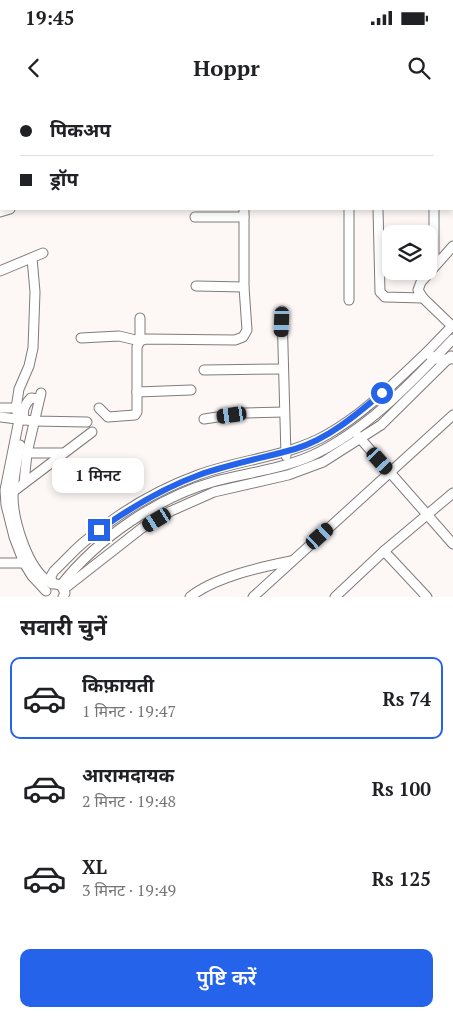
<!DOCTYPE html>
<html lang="hi">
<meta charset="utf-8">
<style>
body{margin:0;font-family:"PT Serif","Noto Sans Devanagari",serif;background:#f6f6f6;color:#202124;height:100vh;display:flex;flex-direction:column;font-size:19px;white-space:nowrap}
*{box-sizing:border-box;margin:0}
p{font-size:16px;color:#757577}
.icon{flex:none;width:28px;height:28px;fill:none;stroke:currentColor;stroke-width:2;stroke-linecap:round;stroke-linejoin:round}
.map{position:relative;height:497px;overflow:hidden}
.sheet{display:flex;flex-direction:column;background:#fff;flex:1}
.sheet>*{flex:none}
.guide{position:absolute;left:0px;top:0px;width:454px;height:110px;box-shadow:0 2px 8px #0003;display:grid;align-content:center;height:110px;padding:0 20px;background:#fff}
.fabs{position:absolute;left:382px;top:125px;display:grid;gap:10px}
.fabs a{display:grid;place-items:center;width:55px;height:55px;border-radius:10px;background:#fff;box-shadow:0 2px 8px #0003;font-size:25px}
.end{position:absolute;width:22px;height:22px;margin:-11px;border:6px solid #2563eb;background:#fff;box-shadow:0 0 0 2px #fff}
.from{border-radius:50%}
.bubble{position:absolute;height:35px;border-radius:10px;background:#fff;box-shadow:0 2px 8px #0003;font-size:16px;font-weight:600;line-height:35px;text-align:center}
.car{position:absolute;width:15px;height:30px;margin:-15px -8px;border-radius:6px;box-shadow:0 0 4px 1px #0007;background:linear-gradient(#222 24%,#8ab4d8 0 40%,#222 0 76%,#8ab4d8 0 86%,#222 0)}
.guide b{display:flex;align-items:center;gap:18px;height:48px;font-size:19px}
.guide b+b{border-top:1px solid #e0e0e0}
.guide i{width:12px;height:12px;background:#202124}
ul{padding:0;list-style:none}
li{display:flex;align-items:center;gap:15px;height:82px;margin:0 10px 8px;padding:0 10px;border:2px solid transparent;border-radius:10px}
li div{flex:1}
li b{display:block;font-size:19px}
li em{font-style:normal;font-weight:600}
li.active{border-color:#2563eb}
li>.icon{width:45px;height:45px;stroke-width:1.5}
h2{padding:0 20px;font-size:22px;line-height:60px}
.action{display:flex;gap:10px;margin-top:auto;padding:10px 20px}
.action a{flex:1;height:58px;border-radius:10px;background:#2563eb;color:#fff;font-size:20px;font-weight:600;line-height:58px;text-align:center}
.status{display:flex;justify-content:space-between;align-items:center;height:35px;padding:0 25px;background:#fff;direction:ltr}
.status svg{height:14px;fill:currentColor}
header{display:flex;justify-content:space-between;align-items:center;height:65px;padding:0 20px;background:#fff;font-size:22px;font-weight:600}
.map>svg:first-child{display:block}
</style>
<div class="status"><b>19:45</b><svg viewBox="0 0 49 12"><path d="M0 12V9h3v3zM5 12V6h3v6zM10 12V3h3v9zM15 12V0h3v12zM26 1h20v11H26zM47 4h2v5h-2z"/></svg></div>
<header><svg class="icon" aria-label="back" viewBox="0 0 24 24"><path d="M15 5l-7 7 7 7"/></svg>Hoppr<svg class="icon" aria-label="search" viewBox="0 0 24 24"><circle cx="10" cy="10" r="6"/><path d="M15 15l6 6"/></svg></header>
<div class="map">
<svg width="453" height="497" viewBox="0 0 453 497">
<rect width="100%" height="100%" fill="#fdf7f6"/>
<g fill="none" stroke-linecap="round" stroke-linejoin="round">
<defs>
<g id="minor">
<path d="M35,0L36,1"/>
<path d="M126,0V1"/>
<path d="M243,0V1"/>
<path d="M272,0V1"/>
<path d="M224,1L229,0"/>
<path d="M353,1V0"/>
<path d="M377,1V0"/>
<path d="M452,47H453"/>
<path d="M0,72L1,71"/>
<path d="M452,102H453"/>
<path d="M349,109V200"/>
<path d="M378,109L380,192L385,197L423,198L418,190L421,182L453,146"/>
<path d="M434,109V166"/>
<path d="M0,112L10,109"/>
<path d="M195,117H244"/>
<path d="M32,158L35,192L33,248L29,266L19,289L16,308L19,320L5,390L6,405L14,437L24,463L32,476L46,491"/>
<path d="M0,171L43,153"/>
<path d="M196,186L244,187"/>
<path d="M423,198L452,226"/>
<path d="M282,211L286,356"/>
<path d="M81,238L119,236L140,241V218"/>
<path d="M427,252L453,225"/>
<path d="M204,270L282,269"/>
<path d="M137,292L191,290"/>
<path d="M0,308H16"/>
<path d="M99,308L108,317L135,315L137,312V247L140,241L146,239L235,240L243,237L247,230L244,187V109"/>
<path d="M0,317L34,321L87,322"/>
<path d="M204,319L245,313L284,312"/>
<path d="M24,320C22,311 24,305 31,298L39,299"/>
<path d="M358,336L453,444"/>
<path d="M20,345C17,362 13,379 13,396C13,419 26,462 44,478C49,483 54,484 61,485L65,493L63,497"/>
<path d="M27,353H63"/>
<path d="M24,383L27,353L41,293"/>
<path d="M10,391H14L92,332"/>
<path d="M384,451L427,497"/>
<path d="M0,463H24"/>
<path d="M52,484L51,476L54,471C64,462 73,451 84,442C117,414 157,390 198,375C240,359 289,357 328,334C365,313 396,281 427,252L434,259H453"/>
<path d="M61,485C98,438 158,397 216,381C247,373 281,369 311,356C366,331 411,283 453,239"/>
<path d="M64,489L142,428L171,411L214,392L288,375L323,362L381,325L451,256"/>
<path d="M190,497C215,477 261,467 291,461"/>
<path d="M253,497L453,315"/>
<path d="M335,497L384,451L453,393"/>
</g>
<g id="major">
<path d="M43,1L46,0"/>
<path d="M99,1L103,0"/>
<path d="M0,15H1"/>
<path d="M0,33H1"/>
</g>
</defs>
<use href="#minor" stroke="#817b7a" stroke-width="11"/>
<use href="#major" stroke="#817b7a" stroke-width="14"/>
<use href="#minor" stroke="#fff" stroke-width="9"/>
<use href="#major" stroke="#fff" stroke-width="11"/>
</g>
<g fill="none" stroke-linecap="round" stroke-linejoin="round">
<path stroke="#2563eb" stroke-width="6" d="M99,430C130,408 163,388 199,375C230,364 263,358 295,349C328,339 356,315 382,293"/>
</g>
</svg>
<div class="fabs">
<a><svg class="icon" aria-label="layers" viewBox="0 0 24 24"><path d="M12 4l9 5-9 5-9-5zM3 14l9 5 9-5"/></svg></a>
</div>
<i class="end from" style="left:382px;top:293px"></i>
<i class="end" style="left:99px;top:430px"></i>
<div class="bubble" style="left:52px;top:358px;width:92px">1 मिनट</div>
<i class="car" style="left:282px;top:222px;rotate:182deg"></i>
<i class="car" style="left:232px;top:315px;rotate:262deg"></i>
<i class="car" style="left:380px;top:361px;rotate:138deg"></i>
<i class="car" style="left:157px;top:420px;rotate:239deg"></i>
<i class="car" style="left:320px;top:436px;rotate:48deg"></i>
<div class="guide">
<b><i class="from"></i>पिकअप</b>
<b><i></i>ड्रॉप</b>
</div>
</div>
<section class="sheet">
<h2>सवारी चुनें</h2>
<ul>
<li class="active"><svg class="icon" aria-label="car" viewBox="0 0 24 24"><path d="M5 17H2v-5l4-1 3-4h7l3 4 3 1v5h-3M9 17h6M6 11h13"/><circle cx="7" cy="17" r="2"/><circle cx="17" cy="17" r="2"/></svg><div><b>किफ़ायती</b><p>1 मिनट · 19:47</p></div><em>Rs 74</em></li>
<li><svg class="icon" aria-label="car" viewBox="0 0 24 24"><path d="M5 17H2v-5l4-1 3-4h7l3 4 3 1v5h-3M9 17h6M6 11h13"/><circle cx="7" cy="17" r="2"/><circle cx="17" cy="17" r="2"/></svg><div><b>आरामदायक</b><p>2 मिनट · 19:48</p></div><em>Rs 100</em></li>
<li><svg class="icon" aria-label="car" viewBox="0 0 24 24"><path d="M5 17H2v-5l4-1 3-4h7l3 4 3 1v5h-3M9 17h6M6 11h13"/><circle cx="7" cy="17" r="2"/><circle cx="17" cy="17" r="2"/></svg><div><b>XL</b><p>3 मिनट · 19:49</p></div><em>Rs 125</em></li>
</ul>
<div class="action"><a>पुष्टि करें</a></div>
</section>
